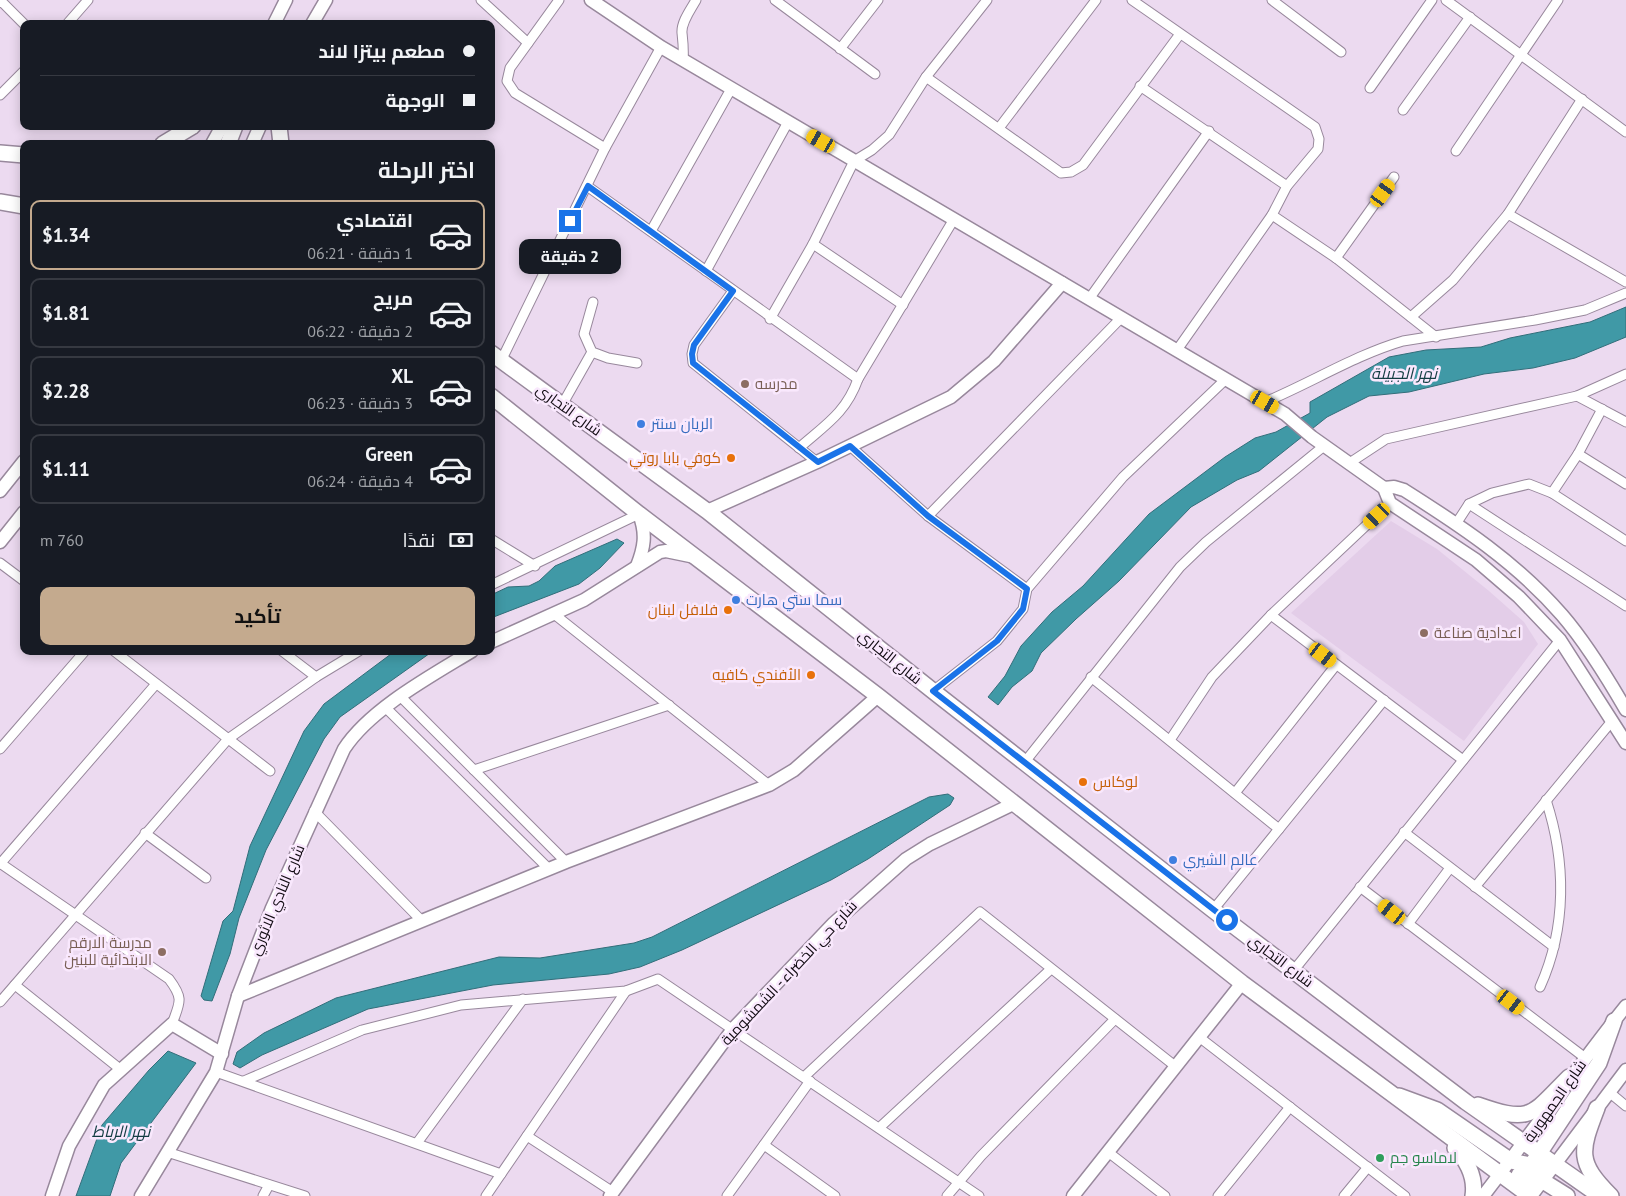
<!DOCTYPE html>
<html lang="ar">
<meta charset="utf-8">
<style>
body{margin:0;font-family:"PT Sans",Cairo,sans-serif;background:#20242c;color:#f1f3f6;direction:rtl;height:100vh;display:flex;flex-direction:column;font-size:19px;white-space:nowrap}
*{box-sizing:border-box;margin:0}
p{font-size:16px;color:#9ea1a6}
.icon{flex:none;width:28px;height:28px;fill:none;stroke:currentColor;stroke-width:2;stroke-linecap:round;stroke-linejoin:round}
.map{position:relative;flex:1;overflow:hidden;direction:ltr}
.sheet{position:absolute;left:20px;top:140px;width:475px;height:515px;display:flex;flex-direction:column;background:#171b24;border-radius:10px;box-shadow:0 2px 12px #0003;direction:rtl}
.sheet>*{flex:none}
.hud{position:absolute;left:20px;top:20px;width:475px;height:110px;border-radius:10px;box-shadow:0 2px 12px #0003;direction:rtl;display:grid;align-content:center;height:110px;padding:0 20px;background:#171b24}
.end{position:absolute;width:22px;height:22px;margin:-11px;border:6px solid #1a73e8;background:#fff;box-shadow:0 0 0 2px #fff}
.from{border-radius:50%}
.bubble{position:absolute;height:35px;border-radius:10px;background:#171b24;box-shadow:0 2px 12px #0003;font-size:16px;font-weight:700;line-height:35px;text-align:center;direction:rtl}
.car{position:absolute;width:15px;height:30px;margin:-15px -8px;border-radius:6px;box-shadow:0 0 4px 1px #0007;background:linear-gradient(#f5c518 24%,#345 0 40%,#f5c518 0 76%,#345 0 86%,#f5c518 0)}
.hud b{display:flex;align-items:center;gap:18px;height:48px;font-size:19px}
.hud b+b{border-top:1px solid #363941}
.hud i{width:12px;height:12px;background:#f1f3f6}
ul{padding:0;list-style:none}
li{display:flex;align-items:center;gap:15px;height:70px;margin:0 10px 8px;padding:0 10px;border:2px solid #363941;border-radius:10px}
li div{flex:1}
li b{display:block;font-size:19px}
li em{font-style:normal;font-weight:700}
li.selected{border-color:#c4aa8e}
li>.icon{width:45px;height:45px;stroke-width:1.5}
h2{padding:0 20px;font-size:22px;line-height:60px}
.pay{display:flex;align-items:center;gap:12px;height:55px;padding:0 20px;font-size:19px}
.pay p{margin-inline-start:auto}
.button{display:flex;gap:10px;margin-top:auto;padding:10px 20px}
.button a{flex:1;height:58px;border-radius:10px;background:#c4aa8e;color:#111;font-size:20px;font-weight:700;line-height:58px;text-align:center}
.map>svg:first-child{display:block}
</style>
<div class="map">
<svg width="1626" height="1196" viewBox="0 0 1626 1196">
<rect width="100%" height="100%" fill="#ecdaf0"/>
<path fill="#e3cde8" d="M1391,521L1437,549L1489,591L1524,622L1538,644L1464,741L1291,613Z"/>
<g fill="#4099a6" stroke="#326e7a">
<path d="M1626,307V337L1575,358L1533,368L1484,374L1409,392L1369,396L1327,417L1259,471L1237,480L1191,507L1119,581L1076,619L1041,653L1032,671L1012,687L998,705L988,697L1005,676L1021,646L1052,612L1083,586L1149,514L1225,457L1255,438L1276,432L1310,413V402L1389,357L1426,350L1481,347L1510,338L1590,322Z"/>
<path d="M617,539L624,543L600,568L579,584L491,618V595L508,587L529,586L539,581L555,566Z"/>
<path d="M395,651H433L340,717L324,739L266,850L239,918L230,954L212,1001L204,1000L201,996L223,921L233,911L250,846L304,731L324,704Z"/>
<path d="M948,794L954,798L950,805L868,859L831,880L682,950L640,967L609,974L493,985L368,1009L262,1055L240,1068L233,1064L237,1052L264,1033L336,998L499,957L540,958L634,943L652,937L929,797Z"/>
<path d="M168,1051L196,1063L121,1163L110,1196H76L102,1125L149,1070Z"/>
</g>
<g fill="none" stroke-linecap="round" stroke-linejoin="round">
<defs>
<g id="street">
<path d="M0,0L24,24"/>
<path d="M481,0L528,43"/>
<path d="M559,0L510,68L507,81L515,93L605,148"/>
<path d="M775,0L875,74"/>
<path d="M1132,0L1315,127L1319,139L1318,149L1287,186L1272,215L1177,350"/>
<path d="M1272,0L1341,52"/>
<path d="M1446,0L1626,132"/>
<path d="M67,24L88,0"/>
<path d="M840,49L878,0"/>
<path d="M683,60C684,50 683,42 682,33C681,22 691,9 696,0"/>
<path d="M926,77L1061,173L1071,172L1083,165L1180,34"/>
<path d="M1140,86L1287,186"/>
<path d="M1370,88L1432,0"/>
<path d="M0,95L24,71"/>
<path d="M1403,110L1470,17"/>
<path d="M999,128L1096,0"/>
<path d="M1456,151L1558,0"/>
<path d="M587,186L858,379"/>
<path d="M1508,214L1626,282"/>
<path d="M1272,215L1336,258L1436,337"/>
<path d="M651,231L731,89"/>
<path d="M813,244L903,305"/>
<path d="M1336,258L1394,177"/>
<path d="M706,271L788,122"/>
<path d="M733,291L694,345L692,354L693,363L817,462"/>
<path d="M1089,299L1209,131"/>
<path d="M593,302L584,334L592,352L608,358L637,363"/>
<path d="M1411,317L1453,280L1508,214L1582,99"/>
<path d="M770,319L813,244L854,161L872,150L889,135L926,77L987,0"/>
<path d="M501,361L605,148L661,47"/>
<path d="M1577,396L1626,422"/>
<path d="M1265,402C1311,383 1355,355 1403,341L1535,320L1585,310L1626,293"/>
<path d="M562,405L592,352"/>
<path d="M850,446L928,516L1027,589"/>
<path d="M799,448C825,425 846,413 858,379L954,219"/>
<path d="M1578,454L1626,484"/>
<path d="M1348,464L1386,439L1577,396L1626,374"/>
<path d="M1552,493L1578,454L1602,409"/>
<path d="M1469,504L1626,606"/>
<path d="M928,516L1121,318"/>
<path d="M1456,524L1469,504L1492,493L1529,484L1552,493L1626,541"/>
<path d="M491,539L535,566"/>
<path d="M0,563L24,581"/>
<path d="M491,585L639,514"/>
<path d="M554,614L769,785"/>
<path d="M1271,615L1463,760"/>
<path d="M114,651L270,771"/>
<path d="M282,651L316,677"/>
<path d="M1091,677L1279,829"/>
<path d="M933,691L997,641L1023,609L1027,589L1123,477L1226,379"/>
<path d="M401,697L566,862"/>
<path d="M386,708L549,869"/>
<path d="M1170,740L1212,677L1271,615L1390,503"/>
<path d="M0,749L85,651"/>
<path d="M1024,763L1180,567L1206,542L1324,446"/>
<path d="M474,770L669,705"/>
<path d="M1235,793L1336,665"/>
<path d="M314,811L421,920"/>
<path d="M1404,832L1554,947"/>
<path d="M145,833L206,878"/>
<path d="M0,863L169,979C184,999 180,1002 172,1024"/>
<path d="M0,864L156,684"/>
<path d="M1360,887L1584,1057"/>
<path d="M1475,887L1612,721"/>
<path d="M1213,910L1384,700"/>
<path d="M1408,924L1450,868"/>
<path d="M1294,970L1560,640"/>
<path d="M15,985L120,1069"/>
<path d="M1540,987C1567,927 1566,861 1546,800"/>
<path d="M0,1002L228,739L316,677L359,651"/>
<path d="M1199,1037L1405,1196"/>
<path d="M216,1072L501,1174"/>
<path d="M804,1077L980,912L1175,1066"/>
<path d="M244,1081L362,1030L461,1005L626,991L658,979L979,1196"/>
<path d="M1609,1092L1626,1106"/>
<path d="M879,1128L1051,969"/>
<path d="M527,1136L613,1192"/>
<path d="M417,1143L523,999"/>
<path d="M764,1145L835,1196"/>
<path d="M167,1152L305,1196"/>
<path d="M1108,1152L1165,1196"/>
<path d="M263,1196L269,1185"/>
<path d="M486,1196L626,991"/>
<path d="M727,1196L810,1081"/>
<path d="M947,1196L981,1156L1115,1019"/>
<path d="M1218,1196L1290,1107"/>
<path d="M1344,1196L1368,1167"/>
</g>
<g id="secondary">
<path d="M591,0L661,47L1285,414L1312,437L1384,488L1390,503L1476,560L1519,597L1560,640L1626,743"/>
<path d="M274,24L286,0"/>
<path d="M312,24L326,0"/>
<path d="M212,144L222,126"/>
<path d="M252,144L260,126"/>
<path d="M1384,488L1394,487L1404,490C1461,526 1517,563 1562,615C1587,644 1607,677 1626,710"/>
<path d="M0,491L24,461"/>
<path d="M707,511L817,462L951,397L994,361L1062,283"/>
<path d="M0,542L24,512"/>
<path d="M637,566C644,548 647,534 639,514"/>
<path d="M491,642L584,600L660,552L666,551L695,557"/>
<path d="M238,996L566,862L769,785L794,770L878,696"/>
<path d="M52,1196L69,1146L104,1085L172,1024L222,1054"/>
<path d="M141,1196L216,1072L238,996L272,908L344,749C370,709 431,676 472,651"/>
<path d="M610,1196L733,1029L834,923L906,859L930,844L1015,803"/>
<path d="M1073,1196L1242,983"/>
<path d="M1483,1196C1532,1133 1576,1068 1626,1006"/>
<path d="M1531,1196L1626,1070"/>
</g>
<g id="primary">
<path d="M279,126L281,144"/>
<path d="M163,144L193,126"/>
<path d="M228,144L235,126"/>
<path d="M0,153L24,155"/>
<path d="M0,202L24,206"/>
<path d="M491,353L707,511L933,691L1213,910L1466,1102L1600,1196"/>
<path d="M491,396L639,514L878,696L1242,983L1530,1196"/>
<path d="M1399,1096L1437,1110L1511,1161L1539,1167"/>
<path d="M1478,1105C1532,1124 1531,1115 1569,1077"/>
<path d="M1597,1108C1580,1152 1577,1162 1611,1196"/>
<path d="M1455,1148C1468,1162 1476,1177 1473,1196"/>
<path d="M1519,1175L1543,1181L1567,1196"/>
<path d="M1530,1196L1527,1176L1530,1167L1599,1063L1614,1021"/>
</g>
</defs>
<use href="#street" stroke="#98889c" stroke-width="11"/>
<use href="#secondary" stroke="#98889c" stroke-width="15"/>
<use href="#primary" stroke="#98889c" stroke-width="18"/>
<use href="#street" stroke="#fff" stroke-width="9"/>
<use href="#secondary" stroke="#fff" stroke-width="12"/>
<use href="#primary" stroke="#fff" stroke-width="15"/>
</g>
<g fill="none" stroke-linecap="round" stroke-linejoin="round">
<path stroke="#1a73e8" stroke-width="6" d="M570,221L588,186L733,291L694,345L692,354L693,363L818,462L850,446L928,516L1027,589L1023,609L997,641L933,691L1227,920"/>
</g>
<g fill="#8d6e63" stroke="#f9e8fd" stroke-width="2">
<circle cx="745" cy="384" r="5"/>
<circle cx="1424" cy="633" r="5"/>
<circle cx="162" cy="952" r="5"/>
</g>
<g fill="#3f7fe0" stroke="#f9e8fd" stroke-width="2">
<circle cx="641" cy="424" r="5"/>
<circle cx="736" cy="600" r="5"/>
<circle cx="1173" cy="860" r="5"/>
</g>
<g fill="#e8710a" stroke="#f9e8fd" stroke-width="2">
<circle cx="731" cy="458" r="5"/>
<circle cx="728" cy="610" r="5"/>
<circle cx="811" cy="675" r="5"/>
<circle cx="1083" cy="782" r="5"/>
</g>
<circle fill="#2e9e5b" stroke="#f9e8fd" stroke-width="2" cx="1380" cy="1158" r="5"/>
<g text-anchor="middle" stroke-width="5" stroke-linejoin="round" paint-order="stroke">
<g font-size="15" fill="#785e54" stroke="#f9e8fd" text-anchor="start">
<text x="755" y="389">مدرسه</text>
<text x="1434" y="638">اعدادية صناعة</text>
<text x="152" y="948" text-anchor="end">مدرسة الارقم<tspan x="152" dy="17">الابتدائية للبنين</tspan></text>
</g>
<g font-size="15" fill="#110b12" stroke="#f9e8fd">
<text transform="translate(569 410) rotate(36)" y="5">شارع التجاري</text>
<text transform="translate(890 657) rotate(39)" y="5">شارع التجاري</text>
<text transform="translate(277 900) rotate(-67)" y="5">شارع النادي الاثوري</text>
<text transform="translate(1281 961) rotate(37)" y="5">شارع التجاري</text>
<text transform="translate(789 973) rotate(-47)" y="5">شارع حي الخضراء - الشمشومية</text>
<text transform="translate(1555 1101) rotate(-55)" y="5">شارع الجمهورية</text>
</g>
<g font-size="15" fill="#366cbe" stroke="#f9e8fd" text-anchor="start">
<text x="651" y="429">الريان سنتر</text>
<text x="746" y="605">سما ستي هارت</text>
<text x="1183" y="865">عالم الشيري</text>
</g>
<g font-size="15" fill="#c56008" stroke="#f9e8fd" text-anchor="end">
<text x="721" y="463">كوفي بابا روتي</text>
<text x="718" y="615">فلافل لبنان</text>
<text x="801" y="680">الأفندي كافيه</text>
<text x="1093" y="787" text-anchor="start">لوكاس</text>
</g>
<g font-size="15" fill="#27864d" stroke="#f9e8fd" text-anchor="start">
<text x="1390" y="1163">لاماسو جم</text>
</g>
<g font-size="16" font-style="italic" fill="#133d43" stroke="#f9e8fd">
<text x="1404" y="379">نهر الجبيلة</text>
<text x="121" y="1137">نهر الرباط</text>
</g>
</g>
</svg>
<i class="end from" style="left:1227px;top:920px"></i>
<i class="end" style="left:570px;top:221px"></i>
<div class="bubble" style="left:519px;top:239px;width:102px">2 دقيقة</div>
<i class="car" style="left:821px;top:141px;rotate:300deg"></i>
<i class="car" style="left:1383px;top:193px;rotate:36deg"></i>
<i class="car" style="left:1265px;top:402px;rotate:120deg"></i>
<i class="car" style="left:1377px;top:516px;rotate:227deg"></i>
<i class="car" style="left:1323px;top:655px;rotate:127deg"></i>
<i class="car" style="left:1392px;top:912px;rotate:308deg"></i>
<i class="car" style="left:1511px;top:1002px;rotate:127deg"></i>
<div class="hud">
<b><i class="from"></i>مطعم بيتزا لاند</b>
<b><i></i>الوجهة</b>
</div>
<section class="sheet">
<h2>اختر الرحلة</h2>
<ul>
<li class="selected"><svg class="icon" aria-label="car" viewBox="0 0 24 24"><path d="M5 17H2v-5l4-1 3-4h7l3 4 3 1v5h-3M9 17h6M6 11h13"/><circle cx="7" cy="17" r="2"/><circle cx="17" cy="17" r="2"/></svg><div><b>اقتصادي</b><p>1 دقيقة · 06:21</p></div><em>$1.34</em></li>
<li><svg class="icon" aria-label="car" viewBox="0 0 24 24"><path d="M5 17H2v-5l4-1 3-4h7l3 4 3 1v5h-3M9 17h6M6 11h13"/><circle cx="7" cy="17" r="2"/><circle cx="17" cy="17" r="2"/></svg><div><b>مريح</b><p>2 دقيقة · 06:22</p></div><em>$1.81</em></li>
<li><svg class="icon" aria-label="car" viewBox="0 0 24 24"><path d="M5 17H2v-5l4-1 3-4h7l3 4 3 1v5h-3M9 17h6M6 11h13"/><circle cx="7" cy="17" r="2"/><circle cx="17" cy="17" r="2"/></svg><div><b>XL</b><p>3 دقيقة · 06:23</p></div><em>$2.28</em></li>
<li><svg class="icon" aria-label="car" viewBox="0 0 24 24"><path d="M5 17H2v-5l4-1 3-4h7l3 4 3 1v5h-3M9 17h6M6 11h13"/><circle cx="7" cy="17" r="2"/><circle cx="17" cy="17" r="2"/></svg><div><b>Green</b><p>4 دقيقة · 06:24</p></div><em>$1.11</em></li>
</ul>
<div class="pay"><svg class="icon" aria-label="cash" viewBox="0 0 24 24"><path d="M3 7h18v10H3z"/><circle cx="12" cy="12" r="2"/></svg>نقدًا<p>760 m</p></div>
<div class="button"><a>تأكيد</a></div>
</section>
</div>
